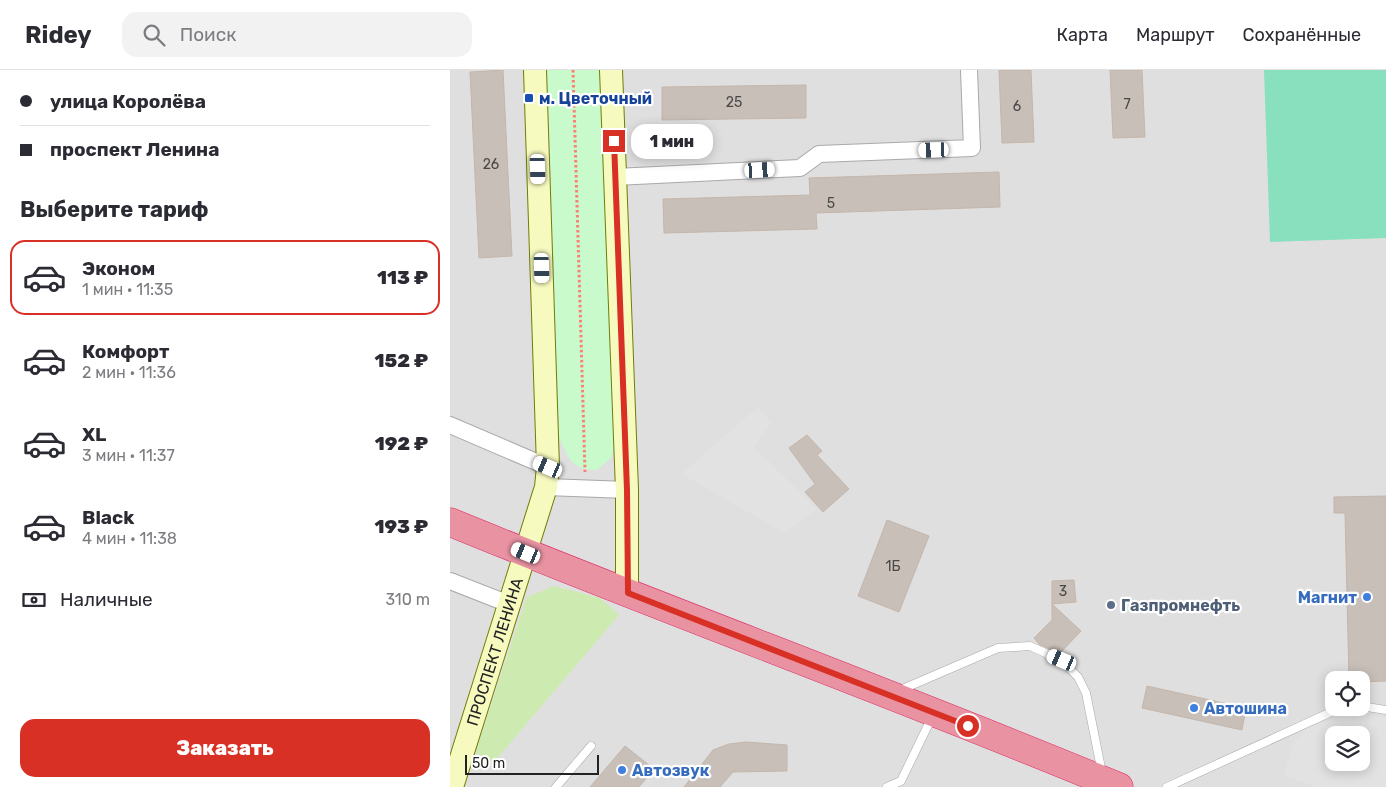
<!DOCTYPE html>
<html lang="ru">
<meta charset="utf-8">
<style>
body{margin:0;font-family:Rubik,sans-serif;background:#f2f2f3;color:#2b2b33;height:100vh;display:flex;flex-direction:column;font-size:19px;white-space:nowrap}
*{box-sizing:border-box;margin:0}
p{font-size:16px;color:#7c7c81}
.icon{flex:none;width:28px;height:28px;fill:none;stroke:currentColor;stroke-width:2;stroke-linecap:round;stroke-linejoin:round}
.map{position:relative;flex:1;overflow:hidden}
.details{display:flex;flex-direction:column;background:#fff;width:450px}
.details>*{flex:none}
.hud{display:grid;align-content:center;height:110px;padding:0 20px;background:#fff}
.controls{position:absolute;left:875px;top:601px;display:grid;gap:10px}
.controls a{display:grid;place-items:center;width:45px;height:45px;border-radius:10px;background:#fff;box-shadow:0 2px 12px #0003;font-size:25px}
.scale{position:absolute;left:15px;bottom:12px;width:134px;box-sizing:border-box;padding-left:5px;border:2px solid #222;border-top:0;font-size:14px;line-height:18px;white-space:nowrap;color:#222;-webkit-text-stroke:4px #fff;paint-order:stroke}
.end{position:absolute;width:22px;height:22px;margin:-11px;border:6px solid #d93025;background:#fff;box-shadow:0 0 0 2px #fff}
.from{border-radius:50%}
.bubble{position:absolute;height:35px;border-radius:15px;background:#fff;box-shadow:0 2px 12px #0003;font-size:16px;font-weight:800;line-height:35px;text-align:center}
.car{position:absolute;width:15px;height:30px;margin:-15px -8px;border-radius:6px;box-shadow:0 0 4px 1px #0007;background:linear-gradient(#fff 24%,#345 0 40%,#fff 0 76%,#345 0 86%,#fff 0)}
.hud b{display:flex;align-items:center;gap:18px;height:48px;font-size:19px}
.hud b+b{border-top:1px solid #e1e1e2}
.hud i{width:12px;height:12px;background:#2b2b33}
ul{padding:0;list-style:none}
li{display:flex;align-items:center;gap:15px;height:75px;margin:0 10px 8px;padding:0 10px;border:2px solid transparent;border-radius:15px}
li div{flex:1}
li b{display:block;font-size:19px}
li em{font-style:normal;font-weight:800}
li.active{border-color:#d93025}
li>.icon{width:45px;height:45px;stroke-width:1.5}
h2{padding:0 20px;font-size:22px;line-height:60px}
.pay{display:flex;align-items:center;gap:12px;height:55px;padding:0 20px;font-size:19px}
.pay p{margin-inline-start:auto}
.cta{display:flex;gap:10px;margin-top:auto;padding:10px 20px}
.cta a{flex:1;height:58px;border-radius:15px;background:#d93025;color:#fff;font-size:20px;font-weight:800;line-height:58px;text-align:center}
header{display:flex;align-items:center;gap:30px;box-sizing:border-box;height:70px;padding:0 25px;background:#fff;border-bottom:1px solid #e1e1e2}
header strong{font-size:24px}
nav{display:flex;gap:28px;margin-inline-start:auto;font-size:18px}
.search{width:350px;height:45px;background:#f2f2f3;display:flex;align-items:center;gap:12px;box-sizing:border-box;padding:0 18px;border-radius:15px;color:#7c7c81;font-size:19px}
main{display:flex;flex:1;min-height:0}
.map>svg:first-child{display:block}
</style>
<header>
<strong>Ridey</strong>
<div class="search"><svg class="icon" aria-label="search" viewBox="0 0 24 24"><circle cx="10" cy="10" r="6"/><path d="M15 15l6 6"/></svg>Поиск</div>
<nav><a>Карта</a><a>Маршрут</a><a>Сохранённые</a></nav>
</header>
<main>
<section class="details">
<div class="hud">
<b><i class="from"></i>улица Королёва</b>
<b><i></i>проспект Ленина</b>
</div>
<h2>Выберите тариф</h2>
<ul>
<li class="active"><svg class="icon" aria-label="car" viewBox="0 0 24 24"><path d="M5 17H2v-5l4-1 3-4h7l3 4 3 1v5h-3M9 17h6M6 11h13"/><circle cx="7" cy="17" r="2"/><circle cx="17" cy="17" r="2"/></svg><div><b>Эконом</b><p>1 мин · 11:35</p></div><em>113 ₽</em></li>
<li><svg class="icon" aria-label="car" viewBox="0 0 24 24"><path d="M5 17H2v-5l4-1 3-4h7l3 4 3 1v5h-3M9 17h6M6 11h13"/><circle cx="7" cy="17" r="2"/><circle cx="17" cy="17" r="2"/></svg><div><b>Комфорт</b><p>2 мин · 11:36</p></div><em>152 ₽</em></li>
<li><svg class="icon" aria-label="car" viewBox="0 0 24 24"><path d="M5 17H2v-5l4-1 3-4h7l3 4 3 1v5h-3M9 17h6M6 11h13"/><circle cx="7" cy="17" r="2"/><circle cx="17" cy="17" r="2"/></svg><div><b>XL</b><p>3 мин · 11:37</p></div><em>192 ₽</em></li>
<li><svg class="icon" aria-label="car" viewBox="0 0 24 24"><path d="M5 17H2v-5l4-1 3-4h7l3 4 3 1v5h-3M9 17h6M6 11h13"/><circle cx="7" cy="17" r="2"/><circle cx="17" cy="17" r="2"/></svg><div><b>Black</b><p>4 мин · 11:38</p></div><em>193 ₽</em></li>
</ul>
<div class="pay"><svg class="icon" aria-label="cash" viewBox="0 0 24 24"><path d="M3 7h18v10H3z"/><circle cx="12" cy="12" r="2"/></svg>Наличные<p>310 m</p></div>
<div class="cta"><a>Заказать</a></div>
</section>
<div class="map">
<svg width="936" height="717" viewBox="0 0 936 717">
<rect width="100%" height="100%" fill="#f2efe9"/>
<path fill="#e0dfdf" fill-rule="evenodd" d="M0,0H936V717H0V503L16,509L0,502ZM884,610H911V638H884ZM884,665H911V692H884Z"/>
<path fill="#cdebb0" d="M104,516L150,528L169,545L43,693L30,691L26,680L77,527Z"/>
<path fill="#c8facc" d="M97,0H153L164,370L162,387L147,400C120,399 120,389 109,368Z"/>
<path fill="#88e0be" d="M814,0H936V168L820,172Z"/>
<g fill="#e2e2e2" fill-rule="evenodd">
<path d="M308,337L321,353L304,377L367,439L335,463L231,404Z"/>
<path d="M898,643L936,647V717H867L834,706L843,673L858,658ZM884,665H911V692H884Z"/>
</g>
<g fill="#c7bfb8" stroke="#c4b6ab">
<path d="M53,0L62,186L29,188L20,2Z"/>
<path d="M549,0H581L584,72L552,73Z"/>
<path d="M660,0H692L695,67L663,68Z"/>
<path d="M356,15V48L212,50V17Z"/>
<path d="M549,102L550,137L366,143L367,159L214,163L213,129L360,125L359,108Z"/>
<path d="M357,365L372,381L367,385L399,419L373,442L355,422L365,414L339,378Z"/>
<path d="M936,426V611L911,612V610H899L895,443H884V427Z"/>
<path d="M437,450L479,466L449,542L408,526Z"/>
<path d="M624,510L626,532L602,534L631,561L610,583L590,575L584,568L602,550V511Z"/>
<path d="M697,616L796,638L792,660L692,638Z"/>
<path d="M296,672L337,675V701L283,702L270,717H234L263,680L279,674Z"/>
<path d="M175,676L204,699L189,717H140Z"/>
</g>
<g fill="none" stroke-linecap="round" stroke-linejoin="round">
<defs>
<g id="lane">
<path d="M448,621L548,578L580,576L611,590L628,607L636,623L652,703"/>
<path d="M911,636L936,640"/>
<path d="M106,717L141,676"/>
<path d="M437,717L451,711L482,647"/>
<path d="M717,717L890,638"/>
</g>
<g id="street">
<path d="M165,107L350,98L369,84L522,78L519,0"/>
<path d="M0,355L98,397"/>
<path d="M96,417L177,420"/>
<path d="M0,511L59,534"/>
</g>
<g id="secondary">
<path d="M161,0L177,420V523"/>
<path id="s1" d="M2,717L96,417L98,397L85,0"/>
</g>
<path id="highway" d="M0,452C222,543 448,625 669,717"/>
</defs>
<use href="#lane" stroke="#a9a9a9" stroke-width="9"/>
<use href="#street" stroke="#a9a9a9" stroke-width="18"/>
<use href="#secondary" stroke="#707d05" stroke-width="24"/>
<use href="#highway" stroke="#dc2a67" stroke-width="29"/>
<path stroke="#fa8072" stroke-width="3" stroke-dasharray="2.5 2.5" stroke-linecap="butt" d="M123,0L135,402"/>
<use href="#lane" stroke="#fff" stroke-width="8"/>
<use href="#street" stroke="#fff" stroke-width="16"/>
<use href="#secondary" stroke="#f7fabf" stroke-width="22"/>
<use href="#highway" stroke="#e892a2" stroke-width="28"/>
</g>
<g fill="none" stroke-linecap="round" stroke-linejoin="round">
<path stroke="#d93025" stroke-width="6" d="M164,71L177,420L178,523L518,656"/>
</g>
<rect fill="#1a4fb4" stroke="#fff" stroke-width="2" x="74" y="23" width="10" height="10" rx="2.5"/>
<g fill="#3f7fe0" stroke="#fff" stroke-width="2">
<circle cx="917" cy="527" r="5"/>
<circle cx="744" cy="638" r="5"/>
<circle cx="172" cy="700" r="5"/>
</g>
<circle fill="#5c6f8a" stroke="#fff" stroke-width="2" cx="661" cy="535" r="5"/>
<g text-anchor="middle" stroke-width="4.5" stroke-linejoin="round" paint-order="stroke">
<g font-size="14" fill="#4b4948">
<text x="284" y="37">25</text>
<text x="677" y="39">7</text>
<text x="567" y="41">6</text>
<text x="41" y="99">26</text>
<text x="381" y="138">5</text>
<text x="443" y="501">1Б</text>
<text x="613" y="526">3</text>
</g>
<g font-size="16" font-weight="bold" fill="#164399" stroke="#fff" text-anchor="start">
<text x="89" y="34">м. Цветочный</text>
</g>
<g font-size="16" font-weight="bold" fill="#366cbe" stroke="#fff" text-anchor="start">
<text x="907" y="533" text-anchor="end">Магнит</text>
<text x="754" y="644">Автошина</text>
<text x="182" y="706">Автозвук</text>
</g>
<g font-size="16" font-weight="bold" fill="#4e5e75" stroke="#fff" text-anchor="start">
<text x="671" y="541">Газпромнефть</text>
</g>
<g font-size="16" fill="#222" stroke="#fff">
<text dy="6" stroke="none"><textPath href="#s1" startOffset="142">ПРОСПЕКТ ЛЕНИНА</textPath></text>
</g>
</g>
</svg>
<div class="controls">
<a><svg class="icon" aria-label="locate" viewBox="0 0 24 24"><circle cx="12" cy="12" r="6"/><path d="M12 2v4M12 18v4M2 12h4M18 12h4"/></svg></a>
<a><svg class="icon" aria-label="layers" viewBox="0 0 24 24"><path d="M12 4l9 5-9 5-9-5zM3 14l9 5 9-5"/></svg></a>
</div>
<div class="scale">50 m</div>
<i class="end from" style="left:518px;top:656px"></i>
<i class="end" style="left:164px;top:71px"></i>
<div class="bubble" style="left:181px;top:54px;width:82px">1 мин</div>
<i class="car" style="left:484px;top:80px;rotate:268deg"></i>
<i class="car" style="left:88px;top:99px;rotate:178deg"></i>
<i class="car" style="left:310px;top:100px;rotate:87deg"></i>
<i class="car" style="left:92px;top:198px;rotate:178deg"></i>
<i class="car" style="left:98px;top:397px;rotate:293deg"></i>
<i class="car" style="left:76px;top:483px;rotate:292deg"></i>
<i class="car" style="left:612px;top:590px;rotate:293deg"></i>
</div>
</main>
